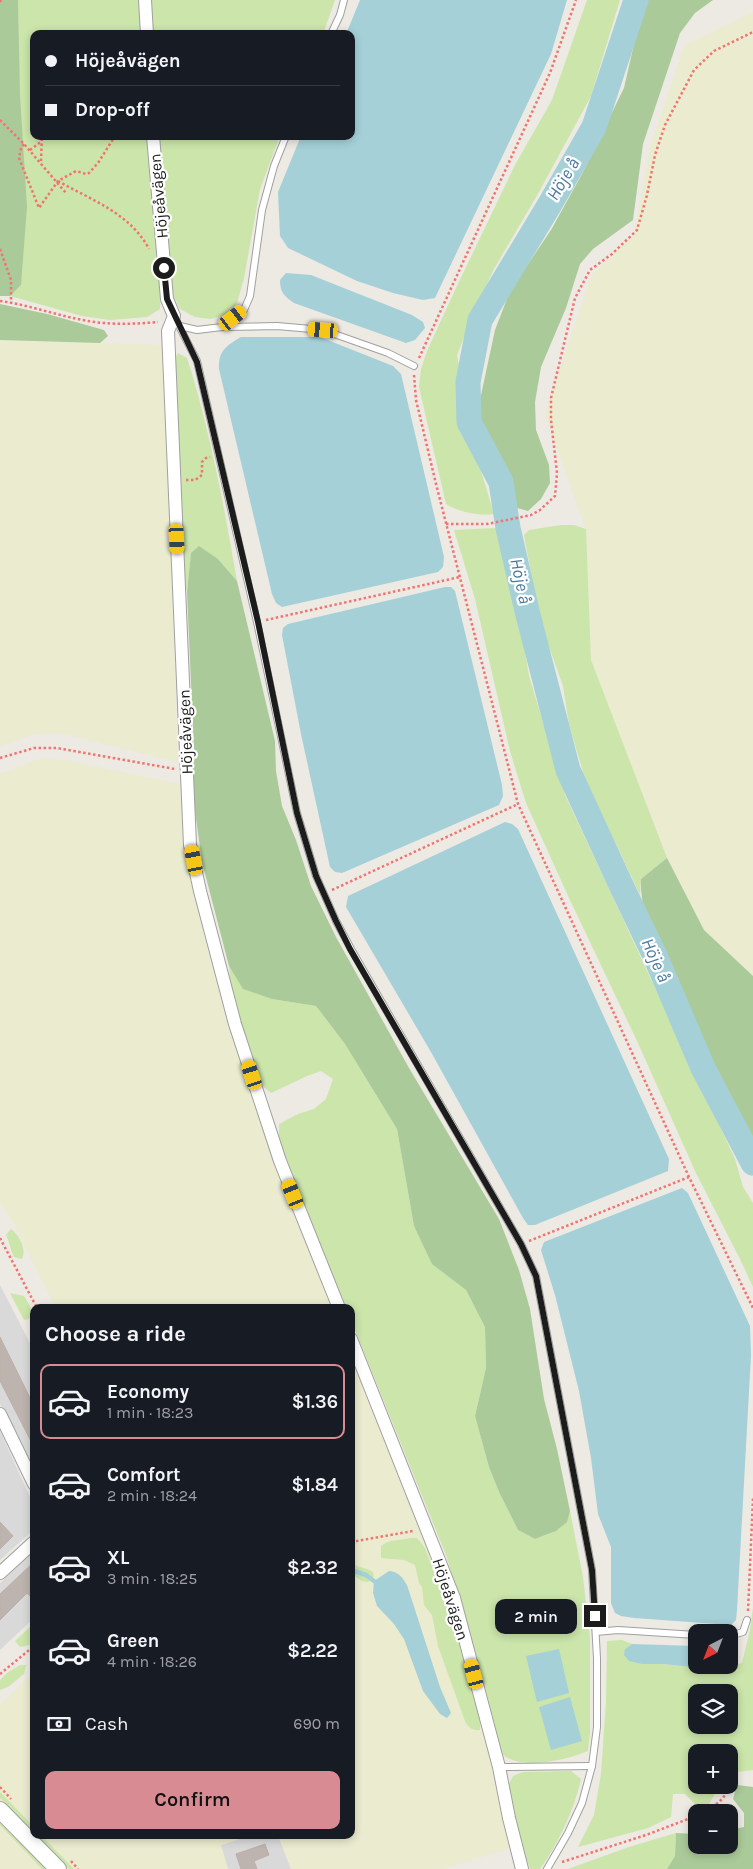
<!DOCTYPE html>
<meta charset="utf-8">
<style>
body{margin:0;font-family:Karla,sans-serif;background:#242831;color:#f1f3f6;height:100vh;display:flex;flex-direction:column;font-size:19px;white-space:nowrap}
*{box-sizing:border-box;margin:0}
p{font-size:16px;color:#9ea1a6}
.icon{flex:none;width:28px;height:28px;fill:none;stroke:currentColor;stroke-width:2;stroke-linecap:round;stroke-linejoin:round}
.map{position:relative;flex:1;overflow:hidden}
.details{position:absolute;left:30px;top:1304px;width:325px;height:535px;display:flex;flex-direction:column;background:#171b24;border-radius:10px;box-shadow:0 2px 8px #0003}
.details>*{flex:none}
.hud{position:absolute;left:30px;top:30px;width:325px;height:110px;border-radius:10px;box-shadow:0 2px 8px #0003;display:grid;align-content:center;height:110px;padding:0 15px;background:#171b24}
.needle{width:32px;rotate:222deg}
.tools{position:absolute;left:688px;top:1624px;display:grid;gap:10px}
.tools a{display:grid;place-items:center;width:50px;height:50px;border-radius:10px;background:#171b24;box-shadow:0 2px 8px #0003;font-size:25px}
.end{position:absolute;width:22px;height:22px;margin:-11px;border:6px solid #1c1c1c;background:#fff;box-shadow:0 0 0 2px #fff}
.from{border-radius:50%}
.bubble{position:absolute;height:35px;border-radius:10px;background:#171b24;box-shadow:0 2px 8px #0003;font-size:16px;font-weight:600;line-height:35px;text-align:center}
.car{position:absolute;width:15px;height:30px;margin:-15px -8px;border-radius:6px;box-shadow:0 0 4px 1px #0007;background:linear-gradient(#f5c518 24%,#345 0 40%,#f5c518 0 76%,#345 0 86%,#f5c518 0)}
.hud b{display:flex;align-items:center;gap:18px;height:48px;font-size:19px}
.hud b+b{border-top:1px solid #363941}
.hud i{width:12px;height:12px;background:#f1f3f6}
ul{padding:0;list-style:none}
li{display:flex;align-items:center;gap:15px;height:75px;margin:0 10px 8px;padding:0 5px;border:2px solid transparent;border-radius:10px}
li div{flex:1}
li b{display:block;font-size:19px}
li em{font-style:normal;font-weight:600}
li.current{border-color:#d98b93}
li>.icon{width:45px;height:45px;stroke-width:1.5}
h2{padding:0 15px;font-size:22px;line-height:60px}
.pay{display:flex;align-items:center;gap:12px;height:55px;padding:0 15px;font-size:19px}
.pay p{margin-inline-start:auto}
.cta{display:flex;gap:10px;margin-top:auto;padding:10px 15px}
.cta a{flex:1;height:58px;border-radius:10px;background:#d98b93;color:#111;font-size:20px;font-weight:600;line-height:58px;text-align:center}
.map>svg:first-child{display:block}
</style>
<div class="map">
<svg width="753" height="1869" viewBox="0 0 753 1869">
<rect width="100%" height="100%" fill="#ede9e3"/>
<g fill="#dad9d9">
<path d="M0,1285L34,1351V1473L0,1404Z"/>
<path d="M0,1431L34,1506V1527L32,1531L0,1560Z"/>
<path d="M34,1551V1618L0,1650V1583Z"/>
<path d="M252,1835H278L291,1869H228L220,1845Z"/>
</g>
<g fill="#ebebcf">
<path d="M753,12V976L704,930L667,858L591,660L586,529L545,414L592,275L634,235L650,147L685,45Z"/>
<path d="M0,340L164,345L178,762L59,733L35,734L0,746Z"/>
<path d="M39,759L64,760L179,784L184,846L204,936L228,1026L276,1161L334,1307H55L12,1220L0,1203V774Z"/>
<path d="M351,1351L420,1522L457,1629L513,1847L443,1869H291L278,1835H351Z"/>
<path d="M34,1671V1835H252L221,1845L228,1869H0V1705Z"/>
</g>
<g fill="#cbe5ab" fill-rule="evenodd">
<path d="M18,0H141L143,34H34V136H151L161,290L160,309L147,317L110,320L82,316L10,296L21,285Z"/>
<path d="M151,0H335L323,34H153Z"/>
<path d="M587,0H620L591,96L539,192L494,269L476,307L457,355L461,376L459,407L460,432L480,468L494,514C478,516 459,512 446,504L419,387L421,369L427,351L456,288L515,165L552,100Z"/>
<path d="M159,136H280L260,189L244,278L237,303L227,314L211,319L195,317L180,309L173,295L166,238Z"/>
<path d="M178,353L187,358C210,430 224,506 237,581L218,559L191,553L187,592L183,569L174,360Z"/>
<path d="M561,525H574L586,529L591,660L667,858L641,879L640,895L616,844L590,796L569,724L563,686L540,621L524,535L529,530Z"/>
<path d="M496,528L522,634L529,676L565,795L735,1159L743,1187L753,1203V1287L740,1259L696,1173L638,1043L570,900L526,803L510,751L475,599L454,530Z"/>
<path d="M229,966L244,989L272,999L316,1006L345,1044L397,1129L414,1226L432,1263L466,1290L485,1327L486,1368L475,1416L489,1467L499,1492L518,1530L535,1539C552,1533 565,1530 570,1511L583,1577L590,1639V1733L588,1751C567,1760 521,1771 502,1754L481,1671L446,1555L351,1320V1308L346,1307L285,1159L279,1136V1124L298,1114L314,1109L326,1099L333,1079L321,1071L307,1076L271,1093L261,1085L252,1066L230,980Z"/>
<path d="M11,1229C19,1235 27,1249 22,1259L14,1257C10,1250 10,1243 6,1235Z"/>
<path d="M10,1293L24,1296L30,1306L32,1312L29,1319L24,1320Z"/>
<path d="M410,1538H417L425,1548L451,1615L480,1718V1730C472,1731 468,1727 465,1721L438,1646L432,1615L424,1605L422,1587L419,1583L415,1565L404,1560L381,1558V1546C391,1538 400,1541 410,1538Z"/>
<path d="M351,1563C358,1568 366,1567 373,1572L374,1576L368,1582L362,1581L351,1574Z"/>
<path d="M753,1608V1770L729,1773V1752H696V1785H720L709,1804L699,1808L685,1794H673L671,1817L648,1828L578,1847L594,1815L601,1774L606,1701L607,1641L622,1640L632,1644L625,1649L642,1664H663L719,1670L742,1663L750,1630ZM696,1692H729V1725H696Z"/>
<path d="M34,1623V1642L30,1645L20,1647L15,1641Z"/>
<path d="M20,1665H26L24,1674L8,1687L0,1690V1680L7,1673Z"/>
<path d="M571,1771L581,1779C574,1810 558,1844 540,1869H530L516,1828L508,1786L513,1776L523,1772Z"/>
<path d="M0,1792L34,1827V1832L0,1798Z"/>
<path d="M0,1820L48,1869H42L0,1825Z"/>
<path d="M676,1833L675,1856L667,1869H568L629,1847Z"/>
<path d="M36,1835H41L74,1869H69Z"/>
</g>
<g fill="#abca9a">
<path d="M0,0H18L20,95L27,207L21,285L10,296H0Z"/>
<path d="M644,0H713L695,13L680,33L643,144L633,220L593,249L580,264L566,308L541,367L535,402L536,430L549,465L550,483L541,499L528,511L517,508L509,476L496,454L480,434L475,423L495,330L510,291L551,230L582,174L624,88Z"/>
<path d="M0,304L47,314L104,330L108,336L100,343L0,340Z"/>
<path d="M199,546L218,559L237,581L275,741L276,771L282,806L296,840L311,886L336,937L409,1068L499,1219L519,1270L530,1309L544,1399L557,1449L570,1511L567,1522L556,1531L535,1539L518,1530L499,1492L489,1467L475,1416L486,1368L485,1327L466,1290L432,1264L414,1226L397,1129L345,1044L316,1006L272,999L243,989L229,966L202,862L193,796L194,750L187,592L191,553Z"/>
<path d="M667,858L704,930L753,976V1144C727,1097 705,1049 682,1000C665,964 639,919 641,879Z"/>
<path d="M737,1785L753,1787V1869H667L675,1856L676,1833L696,1834V1845H729V1830L744,1827V1813L733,1799Z"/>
</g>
<g fill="#a5d0d8">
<path d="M360,0H567L551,54L435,298L423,300L393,293L357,281L288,248L280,236L278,192L301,136H351V34H346Z"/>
<path d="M286,273L311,275L412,315L423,322L425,328L415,340L406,343L294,303C284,296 280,292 280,280Z"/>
<path d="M241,337H320L393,366L401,374L444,557L443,567L438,572L282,607L276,603L272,594L219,369C218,351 226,346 241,337Z"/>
<path d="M445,587H451L455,591L502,785L503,796L499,805L342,873L335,872L330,867L301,734L282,635L283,628L288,624Z"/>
<path d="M505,822L512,824L518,829L669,1159L668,1171L535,1225H528L523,1218L431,1052L346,907L348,896Z"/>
<path d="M682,1188L688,1193L750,1326L751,1355L737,1610L736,1620L731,1625L634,1618L621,1616L615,1613L611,1603V1547L598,1514L591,1458L579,1391L555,1295L541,1250L544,1242Z"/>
<path d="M389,1571C399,1572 402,1577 407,1585L440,1687L451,1713L447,1718L440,1714L423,1691L404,1639L394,1624L377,1606L373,1593L374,1581Z"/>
<path d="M632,1644L696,1646V1665H729L719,1670L663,1664H642L629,1661L624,1655L625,1649Z"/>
<path d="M559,1649L569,1693L537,1702L526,1656Z"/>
<path d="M570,1697L582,1741L551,1750L539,1707Z"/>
</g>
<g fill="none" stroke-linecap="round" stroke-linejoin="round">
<path stroke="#a5d0d8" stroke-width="4.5" d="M351,1570L366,1575L374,1581"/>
<path stroke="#a5d0d8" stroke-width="25" d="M636,0L594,127L550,204L480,320L468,382L469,422L501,482L508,528L527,611L568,770L620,883L656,958L703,1068L753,1163"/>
</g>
<g fill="#bdb4af" stroke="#beafa6">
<path d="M0,1337L34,1406V1447L0,1381Z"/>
<path d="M0,1522L13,1536L0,1549Z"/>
<path d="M34,1562V1600L27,1593L0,1620V1594Z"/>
<path d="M265,1844L269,1855L254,1861L257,1869H241L236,1854Z"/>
</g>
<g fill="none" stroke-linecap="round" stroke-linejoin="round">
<defs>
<g id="service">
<path d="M331,34L340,15L344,0"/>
<path d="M175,318L197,361L257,622L297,813L316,876L336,921L351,949L521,1244L536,1276L592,1570L597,1658V1727L592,1766L582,1803L568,1833L547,1869"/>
<path d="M180,326L197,330L222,327L277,326L323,330L388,353L414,366"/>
<path d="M222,327L244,310L250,296L262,210L274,166L286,136"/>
<path d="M596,1632L618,1630L696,1635"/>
<path d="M729,1636L743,1632L747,1620"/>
<path d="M499,1767L592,1766"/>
</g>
<g id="minor">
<path d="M145,0L147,34"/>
<path d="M153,136L167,299L174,316L168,331L190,845L200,891L235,1024L280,1161L339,1308"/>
<path d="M351,1339L454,1598L499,1767L509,1818L522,1869"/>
<path d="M0,1414L34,1484"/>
<path d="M0,1573L34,1542"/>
</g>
<path id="tertiary" d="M0,1810L58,1869"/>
</defs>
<use href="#service" stroke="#a0a0a0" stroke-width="8"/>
<use href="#minor" stroke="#a0a0a0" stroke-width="14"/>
<use href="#tertiary" stroke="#a0a0a0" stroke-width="18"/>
<g stroke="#f17470" stroke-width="2.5" stroke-dasharray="2.5 2.5" stroke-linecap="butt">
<path d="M0,2L1,0"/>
<path d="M0,120L24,144L66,193"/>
<path d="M24,144L21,148L19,158L39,208L58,181L76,171L86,174L89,173L98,163L115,136"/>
<path d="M30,150L42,141"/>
<path d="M41,161L42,136"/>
<path d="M58,181C91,200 130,213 149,249"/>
<path d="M0,249L11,280V302"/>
<path d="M0,301C30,305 58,316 88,321C111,325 135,324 158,322"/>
<path d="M419,358L550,73L576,0"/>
<path d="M414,375L416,400L436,484L518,804L689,1177L753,1308"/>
<path d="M186,480H195L202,475V462L206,458L210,457"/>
<path d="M446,524H487L531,515L540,510L555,496L557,473L551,420V398L575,298L590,270L612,254L637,230L647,195L655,155L665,125L694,70L714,51L753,32"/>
<path d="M266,620L460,577"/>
<path d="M0,758L34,748H57L175,769"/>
<path d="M332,890L518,804"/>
<path d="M0,1238L37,1308"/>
<path d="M529,1241L689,1177"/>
<path d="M351,1542L413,1531"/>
<path d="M748,1611L753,1498"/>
<path d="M0,1674L34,1646"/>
<path d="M0,1787L11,1799"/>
<path d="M703,1812C713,1807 723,1801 727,1791"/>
<path d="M71,1861L78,1869"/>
<path d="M562,1862L646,1835L696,1816"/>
</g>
<use href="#service" stroke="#fff" stroke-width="6"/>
<use href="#minor" stroke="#fff" stroke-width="12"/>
<use href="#tertiary" stroke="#fff" stroke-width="16"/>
</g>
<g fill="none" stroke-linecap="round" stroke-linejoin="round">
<path stroke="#1c1c1c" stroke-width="6" d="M164,268L167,299L197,362L258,622L297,813L316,876L336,921L350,949L521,1244L536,1276L592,1570L595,1616"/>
</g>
<g text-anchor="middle" stroke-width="4.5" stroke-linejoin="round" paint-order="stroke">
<g font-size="16" fill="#1c1c1c" stroke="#fff">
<text transform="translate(158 196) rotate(-95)" y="6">Höjeåvägen</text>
<text transform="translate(185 732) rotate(-92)" y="6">Höjeåvägen</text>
<text transform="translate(451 1599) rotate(72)" y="6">Höjeåvägen</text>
</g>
<g font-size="18" font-style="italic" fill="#4c7b9e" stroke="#fff">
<text transform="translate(563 179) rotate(-59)" y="6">Höje å</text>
<text transform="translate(521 581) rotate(78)" y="6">Höje å</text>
<text transform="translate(656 960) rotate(66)" y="6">Höje å</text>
</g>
</g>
</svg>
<div class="tools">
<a><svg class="needle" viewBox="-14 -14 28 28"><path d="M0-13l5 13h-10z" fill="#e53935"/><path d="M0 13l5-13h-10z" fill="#9ea1a6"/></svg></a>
<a><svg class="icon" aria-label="layers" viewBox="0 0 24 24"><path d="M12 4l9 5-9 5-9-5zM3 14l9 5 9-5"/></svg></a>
<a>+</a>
<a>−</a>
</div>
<i class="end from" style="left:164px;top:268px"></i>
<i class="end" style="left:595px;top:1616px"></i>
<div class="bubble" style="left:495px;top:1599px;width:82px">2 min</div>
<i class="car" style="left:233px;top:318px;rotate:52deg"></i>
<i class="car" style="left:323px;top:330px;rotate:274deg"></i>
<i class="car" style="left:177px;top:539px;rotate:177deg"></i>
<i class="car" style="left:194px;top:860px;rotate:349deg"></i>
<i class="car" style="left:252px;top:1075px;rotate:342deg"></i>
<i class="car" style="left:293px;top:1194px;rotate:338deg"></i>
<i class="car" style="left:474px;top:1674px;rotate:345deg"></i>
<div class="hud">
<b><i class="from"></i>Höjeåvägen</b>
<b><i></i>Drop-off</b>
</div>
<section class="details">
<h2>Choose a ride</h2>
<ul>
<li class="current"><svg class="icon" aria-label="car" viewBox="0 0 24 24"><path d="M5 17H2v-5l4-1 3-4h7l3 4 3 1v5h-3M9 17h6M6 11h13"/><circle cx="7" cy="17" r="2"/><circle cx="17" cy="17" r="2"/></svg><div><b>Economy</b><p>1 min · 18:23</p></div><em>$1.36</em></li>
<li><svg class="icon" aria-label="car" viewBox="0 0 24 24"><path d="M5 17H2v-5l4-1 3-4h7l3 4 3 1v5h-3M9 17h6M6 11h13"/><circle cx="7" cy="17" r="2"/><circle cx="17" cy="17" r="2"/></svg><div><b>Comfort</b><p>2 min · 18:24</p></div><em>$1.84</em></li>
<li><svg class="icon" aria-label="car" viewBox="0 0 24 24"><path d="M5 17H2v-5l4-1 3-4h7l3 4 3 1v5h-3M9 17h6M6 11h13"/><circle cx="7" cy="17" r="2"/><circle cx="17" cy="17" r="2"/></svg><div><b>XL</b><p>3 min · 18:25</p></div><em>$2.32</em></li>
<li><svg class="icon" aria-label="car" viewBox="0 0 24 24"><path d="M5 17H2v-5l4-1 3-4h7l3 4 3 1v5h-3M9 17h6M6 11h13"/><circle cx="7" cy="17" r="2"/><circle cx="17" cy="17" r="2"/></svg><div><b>Green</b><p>4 min · 18:26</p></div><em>$2.22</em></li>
</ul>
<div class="pay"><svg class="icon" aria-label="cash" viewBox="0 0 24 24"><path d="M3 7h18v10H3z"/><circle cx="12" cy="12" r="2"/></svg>Cash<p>690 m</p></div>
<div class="cta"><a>Confirm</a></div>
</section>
</div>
